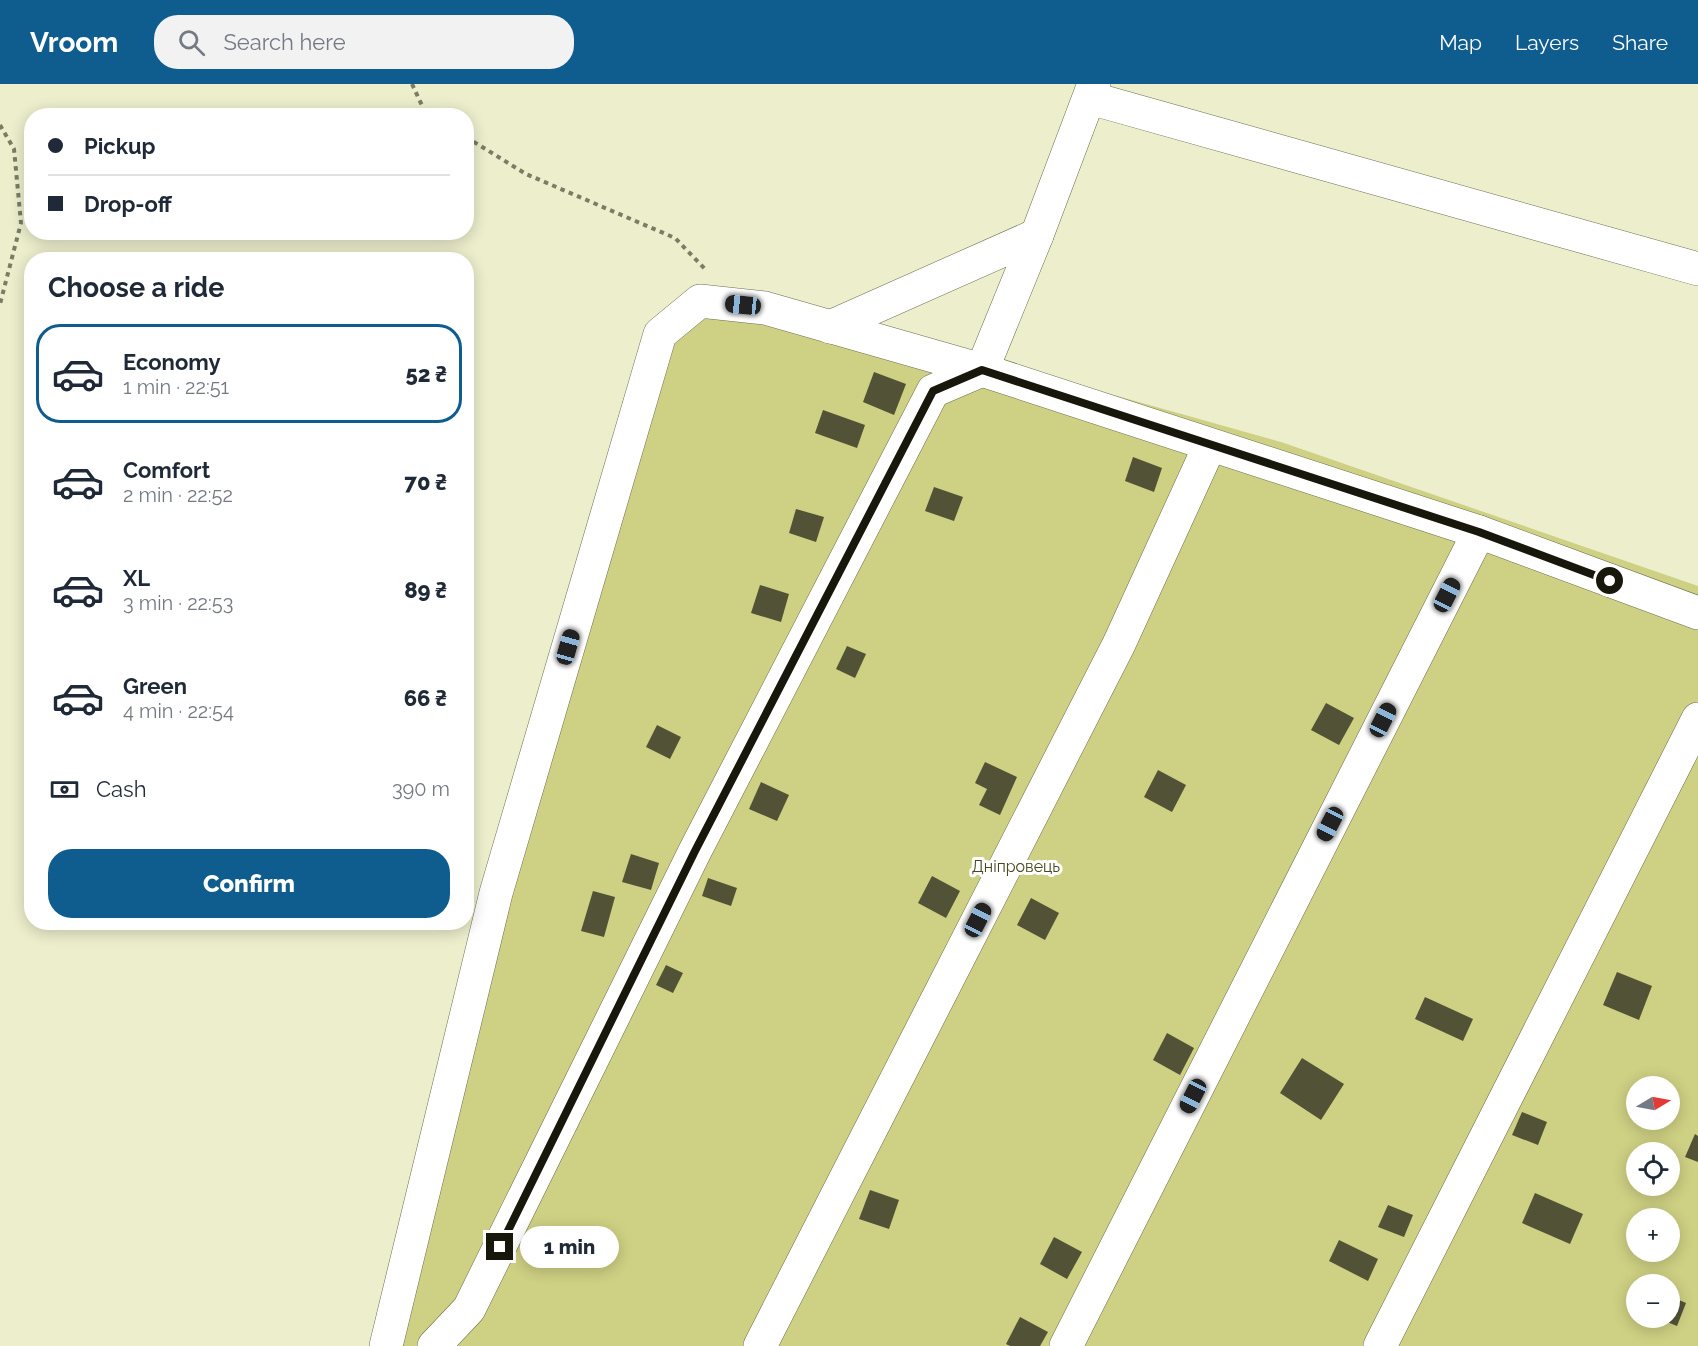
<!DOCTYPE html>
<meta charset="utf-8">
<style>
body{margin:0;font-family:Raleway,sans-serif;background:#f2f2f3;color:#1f2937;height:100vh;display:flex;flex-direction:column;font-size:22px;white-space:nowrap}
*{box-sizing:border-box;margin:0}
p{font-size:20px;color:#747a83}
.icon{flex:none;width:33px;height:33px;fill:none;stroke:currentColor;stroke-width:2;stroke-linecap:round;stroke-linejoin:round}
.map{position:relative;flex:1;overflow:hidden}
.sheet{position:absolute;left:24px;top:168px;width:450px;height:678px;display:flex;flex-direction:column;background:#fff;border-radius:24px;box-shadow:0 3px 15px #0003}
.sheet>*{flex:none}
.banner{position:absolute;left:24px;top:24px;width:450px;height:132px;border-radius:24px;box-shadow:0 3px 15px #0003;display:grid;align-content:center;height:132px;padding:0 24px;background:#fff}
.needle{width:39px;rotate:80deg}
.buttons{position:absolute;left:1626px;top:992px;display:grid;gap:12px}
.buttons a{display:grid;place-items:center;width:54px;height:54px;border-radius:50%;background:#fff;box-shadow:0 3px 15px #0003;font-size:30px}
.end{position:absolute;width:27px;height:27px;margin:-14px;border:8px solid #17170b;background:#fff;box-shadow:0 0 0 3px #fff}
.from{border-radius:50%}
.bubble{position:absolute;height:42px;border-radius:21px;background:#fff;box-shadow:0 3px 15px #0003;font-size:20px;font-weight:800;line-height:42px;text-align:center}
.car{position:absolute;width:18px;height:36px;margin:-18px -9px;border-radius:8px;box-shadow:0 0 4px 2px #0007;background:linear-gradient(#222 24%,#8ab4d8 0 40%,#222 0 76%,#8ab4d8 0 86%,#222 0)}
.banner b{display:flex;align-items:center;gap:21px;height:57px;font-size:22px}
.banner b+b{border-top:2px solid #e0e1e3}
.banner i{width:15px;height:15px;background:#1f2937}
ul{padding:0;list-style:none}
li{display:flex;align-items:center;gap:18px;height:99px;margin:0 12px 9px;padding:0 12px;border:3px solid transparent;border-radius:24px}
li div{flex:1}
li b{display:block;font-size:22px}
li em{font-style:normal;font-weight:800}
li.on{border-color:#0f5c8f}
li>.icon{width:54px;height:54px;stroke-width:1.5}
h2{padding:0 24px;font-size:27px;line-height:72px}
.pay{display:flex;align-items:center;gap:15px;height:66px;padding:0 24px;font-size:22px}
.pay p{margin-inline-start:auto}
.action{display:flex;gap:12px;margin-top:auto;padding:12px 24px}
.action a{flex:1;height:69px;border-radius:24px;background:#0f5c8f;color:#fff;font-size:24px;font-weight:800;line-height:69px;text-align:center}
header{display:flex;align-items:center;gap:36px;box-sizing:border-box;height:84px;padding:0 30px;background:#0f5c8f;color:#fff}
header strong{font-size:28px}
nav{display:flex;gap:33px;margin-inline-start:auto;font-size:21px}
.search{width:420px;height:54px;background:#f2f2f3;display:flex;align-items:center;gap:15px;box-sizing:border-box;padding:0 21px;border-radius:24px;color:#747a83;font-size:22px}
.map>svg:first-child{display:block}
</style>
<header>
<strong>Vroom</strong>
<div class="search"><svg class="icon" aria-label="search" viewBox="0 0 24 24"><circle cx="10" cy="10" r="6"/><path d="M15 15l6 6"/></svg>Search here</div>
<nav><a>Map</a><a>Layers</a><a>Share</a></nav>
</header>
<div class="map">
<svg width="1698" height="1262" viewBox="0 0 1698 1262">
<rect width="100%" height="100%" fill="#eceecc"/>
<path fill="#ced083" fill-rule="evenodd" d="M748,208L1281,358L1698,502V1262H401L515,781L677,237ZM1636,1002H1670V1035H1636ZM1636,1068H1670V1101H1636ZM1636,1134H1670V1167H1636ZM1636,1200H1670V1233H1636Z"/>
<g fill="#525336">
<path d="M874,288L906,300L894,331L863,318Z"/>
<path d="M823,326L865,341L857,364L815,349Z"/>
<path d="M1133,373L1162,384L1154,408L1125,397Z"/>
<path d="M934,403L963,413L954,437L925,427Z"/>
<path d="M796,425L824,433L816,458L789,449Z"/>
<path d="M760,501L789,510L781,538L751,529Z"/>
<path d="M847,562L866,570L855,594L836,585Z"/>
<path d="M1326,619L1354,634L1339,661L1311,646Z"/>
<path d="M657,641L681,653L670,675L646,663Z"/>
<path d="M985,678L1017,693L1000,731L979,721L987,705L975,699Z"/>
<path d="M1158,686L1186,701L1172,728L1144,713Z"/>
<path d="M761,698L789,711L777,737L749,725Z"/>
<path d="M631,770L659,779L651,806L622,798Z"/>
<path d="M932,792L960,807L946,834L918,819Z"/>
<path d="M708,794L737,804L731,822L702,812Z"/>
<path d="M593,807L615,813L604,853L581,847Z"/>
<path d="M1031,814L1059,829L1045,856L1017,841Z"/>
<path d="M666,881L683,889L673,909L656,901Z"/>
<path d="M1617,888L1652,902L1639,936L1603,921Z"/>
<path d="M1425,913L1473,935L1463,957L1415,935Z"/>
<path d="M1167,949L1194,964L1180,991L1153,976Z"/>
<path d="M1302,974L1344,1000L1321,1036L1280,1009Z"/>
<path d="M1522,1028L1547,1038L1538,1061L1512,1051Z"/>
<path d="M1695,1050L1698,1052V1078L1685,1073Z"/>
<path d="M870,1106L899,1116L889,1145L859,1135Z"/>
<path d="M1535,1109L1583,1130L1570,1160L1522,1139Z"/>
<path d="M1388,1121L1413,1131L1404,1153L1378,1143Z"/>
<path d="M1054,1153L1082,1168L1067,1195L1040,1180Z"/>
<path d="M1339,1156L1378,1175L1368,1197L1329,1177Z"/>
<path d="M1670,1212L1686,1219L1677,1242L1655,1233H1670Z"/>
<path d="M1020,1233L1048,1248L1040,1262H1010L1006,1260Z"/>
</g>
<g fill="none" stroke-linecap="round" stroke-linejoin="round">
<defs>
<g id="minor">
<path d="M1090,14L1698,185"/>
<path d="M830,243L1037,151"/>
<path d="M386,1262L496,809L660,250L700,217L765,224L982,286L1479,448L1698,529"/>
<path d="M434,1262L469,1225L695,767L933,307L982,286L1037,151L1094,0"/>
<path d="M760,1262L1119,560L1210,361"/>
<path d="M1066,1262L1479,448"/>
<path d="M1380,1262L1698,635"/>
</g>
</defs>
<use href="#minor" stroke="#6c6d4f" stroke-width="34"/>
<g stroke="#7b7c66" stroke-width="4" stroke-dasharray="4.5 4.5" stroke-linecap="butt">
<path d="M412,0L425,28L431,32"/>
<path d="M0,41L14,65L21,139L0,220"/>
<path d="M466,53L526,90L675,154L707,187"/>
</g>
<use href="#minor" stroke="#fff" stroke-width="33"/>
</g>
<g fill="none" stroke-linecap="round" stroke-linejoin="round">
<path stroke="#17170b" stroke-width="8" d="M500,1163L695,767L933,307L982,286L1479,448L1610,497"/>
</g>
<g text-anchor="middle" stroke-width="6" stroke-linejoin="round" paint-order="stroke">
<g font-size="16" fill="#47481e" stroke="#fff">
<text x="1016" y="788">Дніпровець</text>
</g>
</g>
</svg>
<div class="buttons">
<a><svg class="needle" viewBox="-14 -14 28 28"><path d="M0-13l5 13h-10z" fill="#e53935"/><path d="M0 13l5-13h-10z" fill="#747a83"/></svg></a>
<a><svg class="icon" aria-label="locate" viewBox="0 0 24 24"><circle cx="12" cy="12" r="6"/><path d="M12 2v4M12 18v4M2 12h4M18 12h4"/></svg></a>
<a>+</a>
<a>−</a>
</div>
<i class="end from" style="left:1610px;top:497px"></i>
<i class="end" style="left:500px;top:1163px"></i>
<div class="bubble" style="left:520px;top:1142px;width:99px">1 min</div>
<i class="car" style="left:743px;top:221px;rotate:276deg"></i>
<i class="car" style="left:1447px;top:511px;rotate:27deg"></i>
<i class="car" style="left:568px;top:563px;rotate:16deg"></i>
<i class="car" style="left:1383px;top:636px;rotate:27deg"></i>
<i class="car" style="left:1330px;top:740px;rotate:207deg"></i>
<i class="car" style="left:978px;top:836px;rotate:27deg"></i>
<i class="car" style="left:1193px;top:1012px;rotate:207deg"></i>
<div class="banner">
<b><i class="from"></i>Pickup</b>
<b><i></i>Drop-off</b>
</div>
<section class="sheet">
<h2>Choose a ride</h2>
<ul>
<li class="on"><svg class="icon" aria-label="car" viewBox="0 0 24 24"><path d="M5 17H2v-5l4-1 3-4h7l3 4 3 1v5h-3M9 17h6M6 11h13"/><circle cx="7" cy="17" r="2"/><circle cx="17" cy="17" r="2"/></svg><div><b>Economy</b><p>1 min · 22:51</p></div><em>52 ₴</em></li>
<li><svg class="icon" aria-label="car" viewBox="0 0 24 24"><path d="M5 17H2v-5l4-1 3-4h7l3 4 3 1v5h-3M9 17h6M6 11h13"/><circle cx="7" cy="17" r="2"/><circle cx="17" cy="17" r="2"/></svg><div><b>Comfort</b><p>2 min · 22:52</p></div><em>70 ₴</em></li>
<li><svg class="icon" aria-label="car" viewBox="0 0 24 24"><path d="M5 17H2v-5l4-1 3-4h7l3 4 3 1v5h-3M9 17h6M6 11h13"/><circle cx="7" cy="17" r="2"/><circle cx="17" cy="17" r="2"/></svg><div><b>XL</b><p>3 min · 22:53</p></div><em>89 ₴</em></li>
<li><svg class="icon" aria-label="car" viewBox="0 0 24 24"><path d="M5 17H2v-5l4-1 3-4h7l3 4 3 1v5h-3M9 17h6M6 11h13"/><circle cx="7" cy="17" r="2"/><circle cx="17" cy="17" r="2"/></svg><div><b>Green</b><p>4 min · 22:54</p></div><em>66 ₴</em></li>
</ul>
<div class="pay"><svg class="icon" aria-label="cash" viewBox="0 0 24 24"><path d="M3 7h18v10H3z"/><circle cx="12" cy="12" r="2"/></svg>Cash<p>390 m</p></div>
<div class="action"><a>Confirm</a></div>
</section>
</div>
